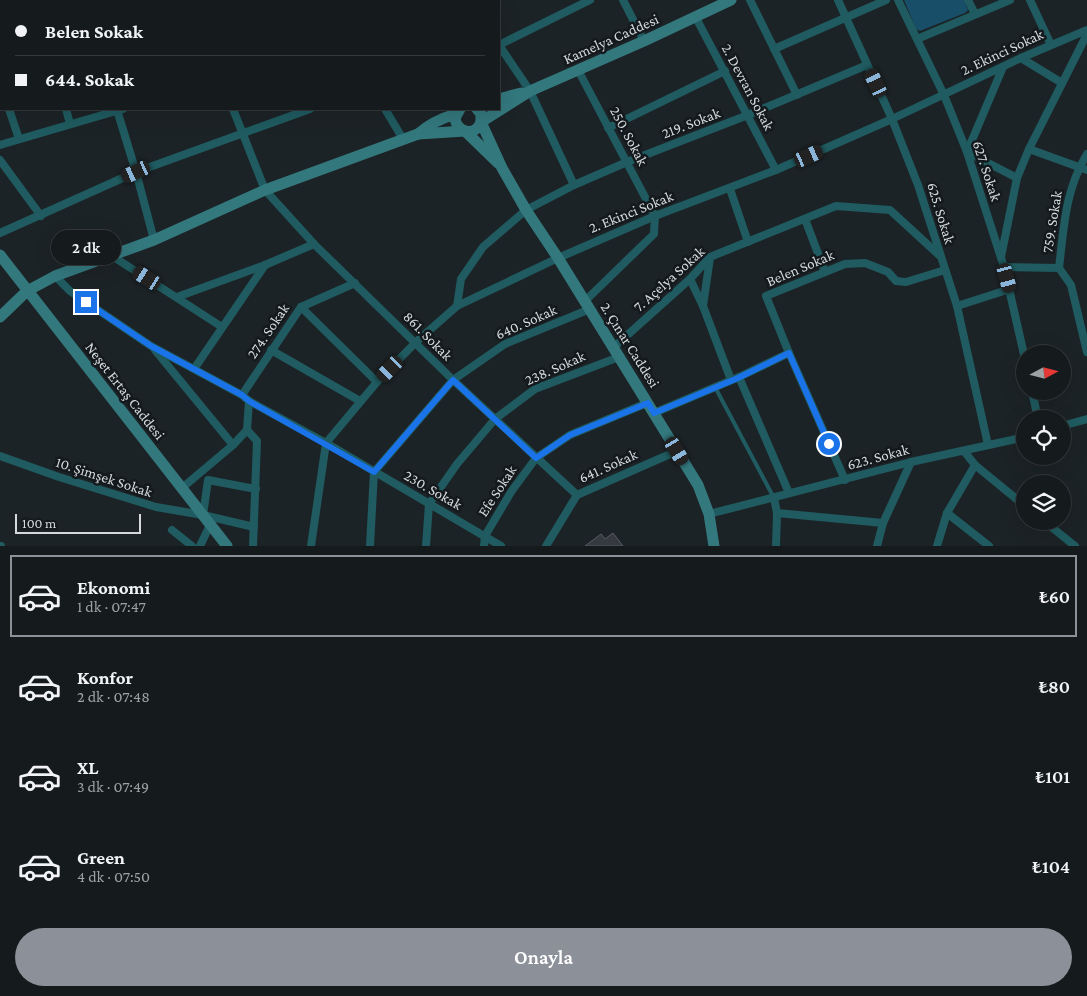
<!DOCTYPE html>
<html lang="tr">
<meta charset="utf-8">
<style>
body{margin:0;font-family:"Crimson Pro",serif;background:#1e2325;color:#f1f3f6;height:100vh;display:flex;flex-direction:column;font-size:19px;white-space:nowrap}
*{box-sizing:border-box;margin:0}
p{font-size:16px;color:#9da1a3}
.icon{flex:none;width:28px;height:28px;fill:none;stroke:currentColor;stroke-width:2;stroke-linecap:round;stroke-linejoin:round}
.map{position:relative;height:546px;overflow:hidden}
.details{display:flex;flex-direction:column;background:#151a1c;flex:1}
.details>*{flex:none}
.guide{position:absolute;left:0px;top:0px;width:500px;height:110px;box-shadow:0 5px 20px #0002,0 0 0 1px #34383b;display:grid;align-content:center;height:110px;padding:0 15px;background:#151a1c}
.needle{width:32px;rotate:83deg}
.buttons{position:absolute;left:1016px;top:345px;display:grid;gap:10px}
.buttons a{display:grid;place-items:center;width:55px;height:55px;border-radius:50%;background:#151a1c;box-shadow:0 5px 20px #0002,0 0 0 1px #34383b;font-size:25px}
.scale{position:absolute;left:15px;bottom:12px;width:126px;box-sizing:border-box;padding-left:5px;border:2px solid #d4d9db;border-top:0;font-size:14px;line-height:18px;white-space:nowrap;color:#d4d9db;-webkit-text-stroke:4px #13191d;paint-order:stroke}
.end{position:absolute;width:22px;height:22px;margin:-11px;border:6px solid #1a73e8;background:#fff;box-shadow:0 0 0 2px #fff}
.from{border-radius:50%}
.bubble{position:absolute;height:35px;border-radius:18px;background:#151a1c;box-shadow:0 5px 20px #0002,0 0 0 1px #34383b;font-size:16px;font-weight:600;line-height:35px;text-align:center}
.car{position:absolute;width:15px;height:30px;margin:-15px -8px;border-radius:6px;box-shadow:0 0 4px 1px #0007;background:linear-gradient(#222 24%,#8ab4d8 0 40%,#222 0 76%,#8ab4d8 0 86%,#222 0)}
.guide b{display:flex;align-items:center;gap:18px;height:48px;font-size:19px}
.guide b+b{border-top:1px solid #34383b}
.guide i{width:12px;height:12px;background:#f1f3f6}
ul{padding:9px 0 0;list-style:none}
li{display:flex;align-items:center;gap:15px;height:82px;margin:0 10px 8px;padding:0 5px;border:2px solid transparent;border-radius:0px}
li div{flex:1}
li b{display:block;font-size:19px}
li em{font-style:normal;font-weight:600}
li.current{border-color:#8c9099}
li>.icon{width:45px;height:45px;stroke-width:1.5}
.button{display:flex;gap:10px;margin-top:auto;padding:10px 15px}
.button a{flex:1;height:58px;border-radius:30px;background:#8c9099;color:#fff;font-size:20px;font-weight:600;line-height:58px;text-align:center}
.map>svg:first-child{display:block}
</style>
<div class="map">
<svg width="1087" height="546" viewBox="0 0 1087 546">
<rect width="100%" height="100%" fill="#1c2326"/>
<path fill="#184e67" d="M904,0H964L968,10L965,13L920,31L916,29Z"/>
<path fill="#36393f" stroke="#575b61" d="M613,533L623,546H585L601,534L605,539Z"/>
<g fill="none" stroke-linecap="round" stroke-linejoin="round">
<path stroke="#1f5b60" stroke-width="4" d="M715,387L774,498"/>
<g stroke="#1f5b60" stroke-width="8">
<path d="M35,0V1"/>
<path d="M187,0L188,1"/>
<path d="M248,0L249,1"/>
<path d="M471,0L472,1"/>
<path d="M623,0L644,41"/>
<path d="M750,0L797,95"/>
<path d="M838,0L892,119L918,185L957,306L988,445"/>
<path d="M898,0L944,95L967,152L1004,267L1025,359"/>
<path d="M968,0L975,14"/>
<path d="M1030,0L1051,45"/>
<path d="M388,1L392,0"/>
<path d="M458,1L461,0"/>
<path d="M695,16L776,170"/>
<path d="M917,39L1010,0"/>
<path d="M499,45L530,91L574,185"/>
<path d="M499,45L590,0"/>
<path d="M774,49L886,0"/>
<path d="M1021,58L1062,83"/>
<path d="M1003,67L967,152L1017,178"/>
<path d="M578,70L655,216L654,234L585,301"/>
<path d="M0,79L1,83"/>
<path d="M9,109L19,139"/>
<path d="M66,109L70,124"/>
<path d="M233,109L265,190L314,244L453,380L577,495"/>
<path d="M385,109L403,139"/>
<path d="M117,110L136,172L154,240"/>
<path d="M608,128L725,71"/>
<path d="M0,145L123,109"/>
<path d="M1029,149L1087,170"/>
<path d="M1087,154C1065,190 1064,227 1059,268L1071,285L1087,352"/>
<path d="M0,160L41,216"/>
<path d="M730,189L748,242"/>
<path d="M805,219L825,272"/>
<path d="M0,233L136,172L310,109"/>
<path d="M112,256L222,327"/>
<path d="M1001,257L1017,178L1029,149L1087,34"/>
<path d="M710,258L703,306L731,380"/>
<path d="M1004,267L1059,268"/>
<path d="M55,276L70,291L151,346L242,395L249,401L326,443L501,546"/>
<path d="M690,279L703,306"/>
<path d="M177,297L265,265L314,244"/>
<path d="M457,306L461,279L483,247L526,210L574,185L627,162L748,115L867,65"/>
<path d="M957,306L1010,289"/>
<path d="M301,307L377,382"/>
<path d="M614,347L690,279L710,257L836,206L890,210L939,255"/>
<path d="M155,350L233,445"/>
<path d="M271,350L360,401"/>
<path d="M194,369L265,265"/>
<path d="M739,377L789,493"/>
<path d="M1032,391L1038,419"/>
<path d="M242,395L301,307L355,283"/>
<path d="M654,413L739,377L789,353"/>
<path d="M1062,426L1087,419"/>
<path d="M247,430L257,441L253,546"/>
<path d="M964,451L975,465L1025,506"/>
<path d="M0,456L59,477L156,507L203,515L254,527"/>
<path d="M845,480L789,353L766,296L845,264L865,263L888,272L896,281L906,282L945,270"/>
<path d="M182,488L233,445L247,430L249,401"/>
<path d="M774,498L777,513L776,546"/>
<path d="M777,513L883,523"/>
<path d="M947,513L989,546"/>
<path d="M709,514L911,462L1025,437"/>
<path d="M203,515L208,480L256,489"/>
<path d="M1044,521L1075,546"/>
<path d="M172,530L192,546"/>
<path d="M0,546H1"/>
<path d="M200,546L210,525"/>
<path d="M311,546L326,443L377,382L415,343L457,306L558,258L655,216L776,170L892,119L1021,58L1087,30"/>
<path d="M370,546L374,472L453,380L505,344L590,309"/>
<path d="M426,546L429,504L457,464L495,419L535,389L619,357"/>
<path d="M484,546L485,536L511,492L536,458L570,435L647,403"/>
<path d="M546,546L577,495L677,451"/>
<path d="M877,546L883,523L911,462"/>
<path d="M937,546L947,513L975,465"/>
</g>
<g stroke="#33787d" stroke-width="11">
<path d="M398,0L399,1"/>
<path d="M499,99L521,93"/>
<path d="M460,109L455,118C457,133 475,137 481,122L530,91L644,41L731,0"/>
<path d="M477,109L481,114V122L502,168L526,210L558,258L698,485L709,514L714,546"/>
<path d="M418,134L465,131L498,163"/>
<path d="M0,255L227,546"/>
<path d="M0,317L27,291L55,276L154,240L265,190L418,134C429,124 442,118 456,114L454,109"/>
</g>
</g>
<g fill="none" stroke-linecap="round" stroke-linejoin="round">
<path stroke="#1a73e8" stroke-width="6" d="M86,302L151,346L242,395L249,401L374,472L453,380L536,458L570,435L648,403L654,413L738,378L789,353L829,444"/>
</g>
<g text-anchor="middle" stroke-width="5" stroke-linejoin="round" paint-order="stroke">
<g font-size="15" fill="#d4d9db" stroke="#13191d">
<text transform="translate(611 39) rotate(-24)" y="5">Kamelya Caddesi</text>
<text transform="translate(1002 52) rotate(-25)" y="5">2. Ekinci Sokak</text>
<text transform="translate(748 87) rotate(62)" y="5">2. Devran Sokak</text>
<text transform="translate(691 123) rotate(-21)" y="5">219. Sokak</text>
<text transform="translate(629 136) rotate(62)" y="5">250. Sokak</text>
<text transform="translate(987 171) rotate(72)" y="5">627. Sokak</text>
<text transform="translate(631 212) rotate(-22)" y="5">2. Ekinci Sokak</text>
<text transform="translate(941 213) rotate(73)" y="5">625. Sokak</text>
<text transform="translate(1052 222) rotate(-81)" y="5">759. Sokak</text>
<text transform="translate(800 268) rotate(-23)" y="5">Belen Sokak</text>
<text transform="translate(669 279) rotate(-42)" y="5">7. Açelya Sokak</text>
<text transform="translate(526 322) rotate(-24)" y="5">640. Sokak</text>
<text transform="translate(268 331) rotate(-56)" y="5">274. Sokak</text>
<text transform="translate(428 336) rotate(45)" y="5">861. Sokak</text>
<text transform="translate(630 345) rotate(58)" y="5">2. Çınar Caddesi</text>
<text transform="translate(555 368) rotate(-24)" y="5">238. Sokak</text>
<text transform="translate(125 391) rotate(52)" y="5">Neşet Ertaş Caddesi</text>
<text transform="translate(878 457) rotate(-15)" y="5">623. Sokak</text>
<text transform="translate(608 466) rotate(-24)" y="5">641. Sokak</text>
<text transform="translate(104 477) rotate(18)" y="5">10. Şimşek Sokak</text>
<text transform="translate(433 490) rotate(30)" y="5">230. Sokak</text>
<text transform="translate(497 491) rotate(-57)" y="5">Efe Sokak</text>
</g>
</g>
</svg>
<div class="buttons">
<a><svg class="needle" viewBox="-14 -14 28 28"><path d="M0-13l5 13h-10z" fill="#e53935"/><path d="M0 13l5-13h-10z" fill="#9da1a3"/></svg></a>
<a><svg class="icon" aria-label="locate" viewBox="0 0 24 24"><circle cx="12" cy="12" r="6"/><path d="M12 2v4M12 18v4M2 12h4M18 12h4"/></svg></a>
<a><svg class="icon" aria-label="layers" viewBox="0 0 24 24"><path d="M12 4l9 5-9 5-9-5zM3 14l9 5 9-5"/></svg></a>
</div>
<div class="scale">100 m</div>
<i class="end from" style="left:829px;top:444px"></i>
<i class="end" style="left:86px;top:302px"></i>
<div class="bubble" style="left:51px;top:230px;width:70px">2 dk</div>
<i class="car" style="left:876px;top:83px;rotate:335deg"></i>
<i class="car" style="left:809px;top:156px;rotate:66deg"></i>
<i class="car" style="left:136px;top:172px;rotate:245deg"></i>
<i class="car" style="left:147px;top:278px;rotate:303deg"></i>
<i class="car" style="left:1007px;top:278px;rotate:165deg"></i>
<i class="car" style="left:390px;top:369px;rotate:224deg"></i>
<i class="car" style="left:677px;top:451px;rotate:149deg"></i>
<div class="guide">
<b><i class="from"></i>Belen Sokak</b>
<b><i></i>644. Sokak</b>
</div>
</div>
<section class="details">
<ul>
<li class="current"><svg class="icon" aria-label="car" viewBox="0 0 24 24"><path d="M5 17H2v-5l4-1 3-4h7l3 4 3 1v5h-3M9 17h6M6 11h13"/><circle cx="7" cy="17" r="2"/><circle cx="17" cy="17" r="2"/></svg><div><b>Ekonomi</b><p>1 dk · 07:47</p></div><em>₺60</em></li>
<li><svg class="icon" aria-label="car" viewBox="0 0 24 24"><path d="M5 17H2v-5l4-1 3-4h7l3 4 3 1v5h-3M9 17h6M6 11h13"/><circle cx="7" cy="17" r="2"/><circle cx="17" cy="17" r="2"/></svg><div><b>Konfor</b><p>2 dk · 07:48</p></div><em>₺80</em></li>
<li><svg class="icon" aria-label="car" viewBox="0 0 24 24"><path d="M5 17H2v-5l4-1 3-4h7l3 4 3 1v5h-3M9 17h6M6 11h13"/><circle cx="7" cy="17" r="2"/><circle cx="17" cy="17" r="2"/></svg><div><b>XL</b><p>3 dk · 07:49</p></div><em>₺101</em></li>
<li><svg class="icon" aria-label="car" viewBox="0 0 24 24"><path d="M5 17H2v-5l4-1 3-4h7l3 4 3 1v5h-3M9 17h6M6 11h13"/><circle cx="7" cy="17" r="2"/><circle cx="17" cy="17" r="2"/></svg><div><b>Green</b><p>4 dk · 07:50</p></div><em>₺104</em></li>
</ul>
<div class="button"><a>Onayla</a></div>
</section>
